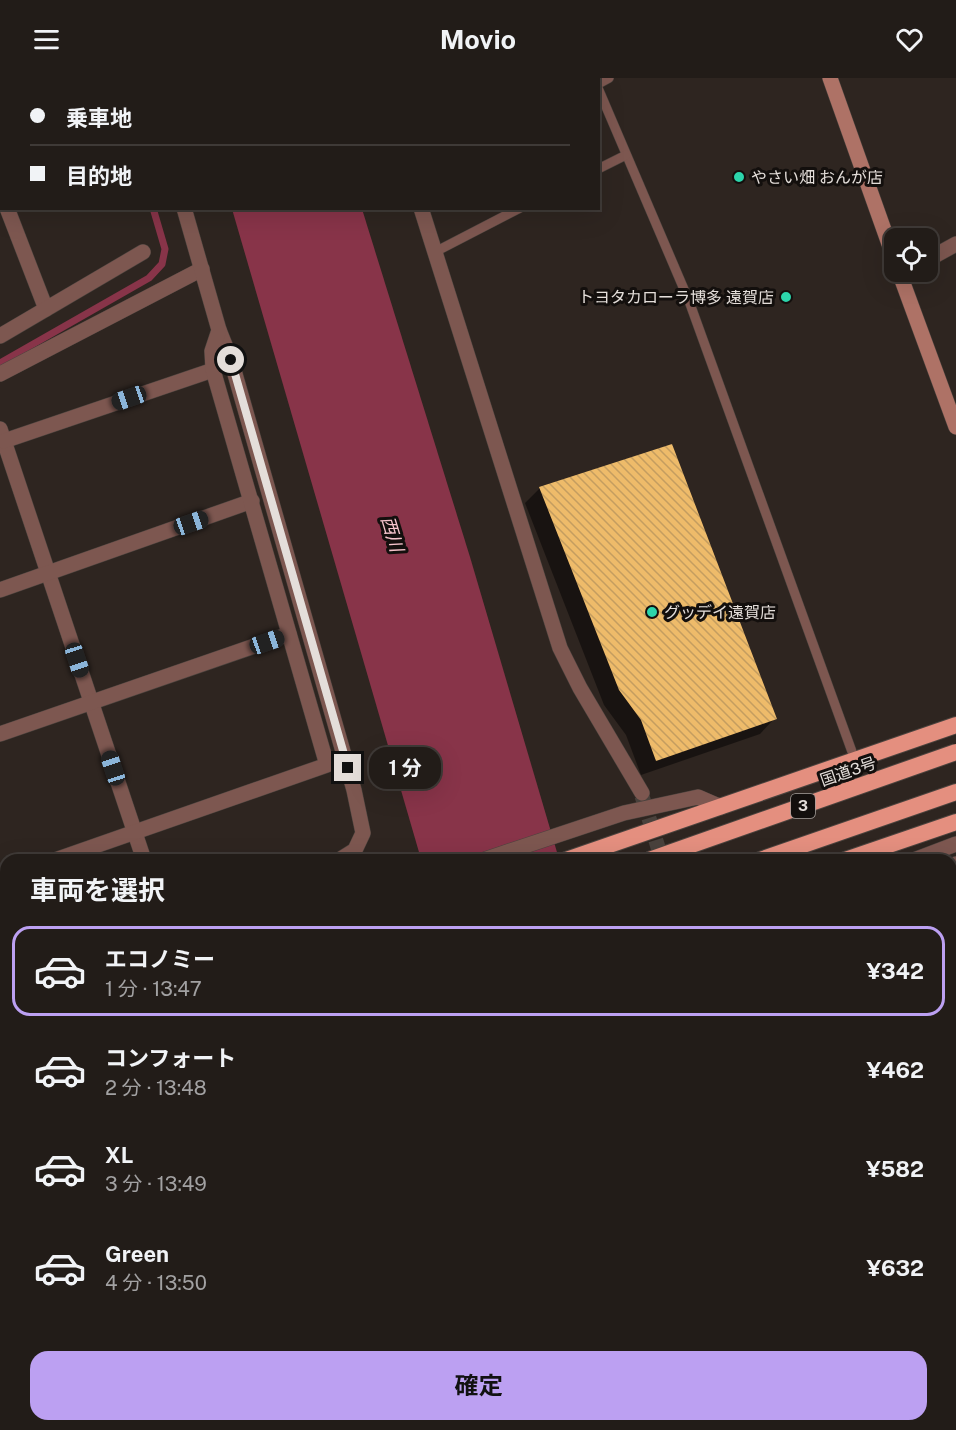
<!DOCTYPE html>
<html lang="ja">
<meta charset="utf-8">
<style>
body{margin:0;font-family:"Public Sans","Noto Sans JP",sans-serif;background:#2a2521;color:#f1f3f6;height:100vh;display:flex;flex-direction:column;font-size:22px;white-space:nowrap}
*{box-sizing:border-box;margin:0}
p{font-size:20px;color:#a2a1a2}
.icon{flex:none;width:33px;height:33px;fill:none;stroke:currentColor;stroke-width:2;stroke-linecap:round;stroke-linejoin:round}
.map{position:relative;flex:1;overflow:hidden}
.sheet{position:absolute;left:0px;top:776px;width:957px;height:578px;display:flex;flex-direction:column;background:#221c18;border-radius:18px 18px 0 0;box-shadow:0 6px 24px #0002,0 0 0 2px #3f3a37}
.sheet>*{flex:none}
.guide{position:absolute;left:0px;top:0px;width:600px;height:132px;box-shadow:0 6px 24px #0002,0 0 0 2px #3f3a37;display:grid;align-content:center;height:132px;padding:0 30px;background:#221c18}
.tools{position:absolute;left:884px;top:150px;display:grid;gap:12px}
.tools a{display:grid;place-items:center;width:54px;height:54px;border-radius:12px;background:#221c18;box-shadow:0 6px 24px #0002,0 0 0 2px #3f3a37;font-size:30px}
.end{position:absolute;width:27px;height:27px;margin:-14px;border:8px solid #e4deda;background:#111;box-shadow:0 0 0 3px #111}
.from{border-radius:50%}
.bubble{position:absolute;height:42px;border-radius:18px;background:#221c18;box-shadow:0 6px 24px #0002,0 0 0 2px #3f3a37;font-size:20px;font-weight:700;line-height:42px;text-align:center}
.car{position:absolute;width:18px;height:36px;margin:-18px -9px;border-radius:8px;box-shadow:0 0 4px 2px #0007;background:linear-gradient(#222 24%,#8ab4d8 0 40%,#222 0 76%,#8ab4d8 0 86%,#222 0)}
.guide b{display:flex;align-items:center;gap:21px;height:57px;font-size:22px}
.guide b+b{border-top:2px solid #3f3a37}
.guide i{width:15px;height:15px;background:#f1f3f6}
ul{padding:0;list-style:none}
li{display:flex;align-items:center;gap:18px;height:90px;margin:0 12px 9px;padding:0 18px;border:3px solid transparent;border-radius:18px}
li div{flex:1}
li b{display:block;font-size:22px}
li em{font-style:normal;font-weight:700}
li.on{border-color:#bca0f2}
li>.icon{width:54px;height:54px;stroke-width:1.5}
h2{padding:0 30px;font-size:27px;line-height:72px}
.primary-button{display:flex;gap:12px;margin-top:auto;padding:12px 30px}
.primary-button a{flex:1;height:69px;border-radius:18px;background:#bca0f2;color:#111;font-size:24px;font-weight:700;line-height:69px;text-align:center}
header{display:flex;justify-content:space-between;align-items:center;height:78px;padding:0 30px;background:#221c18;font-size:27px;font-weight:700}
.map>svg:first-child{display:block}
</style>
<header><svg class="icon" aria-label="menu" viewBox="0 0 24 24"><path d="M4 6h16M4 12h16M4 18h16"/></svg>Movio<svg class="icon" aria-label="heart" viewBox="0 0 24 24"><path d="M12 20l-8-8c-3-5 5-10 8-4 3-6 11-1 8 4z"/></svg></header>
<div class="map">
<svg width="956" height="1352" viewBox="0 0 956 1352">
<defs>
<pattern id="building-back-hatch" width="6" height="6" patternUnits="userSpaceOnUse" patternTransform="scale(1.5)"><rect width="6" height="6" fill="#eebb6a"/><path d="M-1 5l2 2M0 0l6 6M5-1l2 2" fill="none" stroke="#c49d60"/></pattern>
</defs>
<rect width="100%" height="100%" fill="#2e2520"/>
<g fill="#883449">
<path d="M232,131H362L470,479L559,781H421Z"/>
<path d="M594,1347H732L734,1352H596Z"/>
</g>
<g fill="#0007">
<rect x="403" y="0" width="132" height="2"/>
<path d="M540,410L775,640L760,656L641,697L626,657L604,627L525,425Z"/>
<path d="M956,899V1304L951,1306V902Z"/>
<path d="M852,1347H870L860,1352H854Z"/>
</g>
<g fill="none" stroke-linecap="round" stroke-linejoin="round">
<g stroke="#883449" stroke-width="7">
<path d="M117,0V2"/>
<path d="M0,285L149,200L162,186L165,171L153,130"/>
</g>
</g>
<g fill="url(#building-back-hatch)">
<path d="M672,366L777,641L656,683L641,642L619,612L539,409Z"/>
<path d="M956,898V1298L951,1300V901Z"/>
</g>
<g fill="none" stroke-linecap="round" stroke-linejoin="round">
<path stroke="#49413c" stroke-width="15" stroke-dasharray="15 8" stroke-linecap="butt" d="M642,718L662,782"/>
<defs>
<g id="service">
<path d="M598,6L609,0"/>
<path d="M598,10L689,223L855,682"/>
<path d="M598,91L626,77"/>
<path d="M433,175L520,130"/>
</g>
<g id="minor">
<path d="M144,0V2"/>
<path d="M0,114L2,118"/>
<path d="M7,130L46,231"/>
<path d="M927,182L956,166"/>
<path d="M219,252L231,282L354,712L363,755L355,772L339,782"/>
<path d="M0,258L143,174"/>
<path d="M0,296L202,191"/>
<path d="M0,351L144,782"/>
<path d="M4,363L213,292"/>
<path d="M0,512L252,423"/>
<path d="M0,656L289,556"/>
<path d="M55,782L327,687L213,292L212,273L219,252L184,130"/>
<path d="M483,782L624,735L698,719L721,729"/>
<path d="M914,782L956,766"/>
<path d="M951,798L956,786"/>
<path d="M0,800L6,798"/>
<path d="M0,953L6,951"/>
<path d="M0,1085L6,1083"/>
<path d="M0,1167L6,1185"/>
<path d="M0,1240L6,1238"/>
<path d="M61,1347L62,1352"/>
<path d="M204,1347L205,1352"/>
<path d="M514,1347L516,1352"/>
<path d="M542,1347L543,1352"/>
<path d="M807,1347L808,1352"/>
<path d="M252,1352L261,1347"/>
</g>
<g id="tertiary">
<path d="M384,0V2"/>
<path d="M0,94H2"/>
<path d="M421,130L560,570L580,610L642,715"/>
<path d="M951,1338L956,1336"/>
<path d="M924,1352L934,1347"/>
</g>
<g id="secondary">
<path d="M830,0L894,180"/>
<path d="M899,194L956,349"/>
</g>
<g id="trunk">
<path d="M566,782L956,647"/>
<path d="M760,782L956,714"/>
<path d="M845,782L956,744"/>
<path d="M0,974L6,972"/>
<path d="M0,1005L6,1003"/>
<path d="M0,1042L6,1040"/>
</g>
</defs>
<use href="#service" stroke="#4b433e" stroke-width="10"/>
<use href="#minor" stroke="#4b433e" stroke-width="16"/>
<use href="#tertiary" stroke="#4b433e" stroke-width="16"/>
<use href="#secondary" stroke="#4b433e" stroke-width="16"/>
<use href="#trunk" stroke="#4b433e" stroke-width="18"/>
<use href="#service" stroke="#7d5750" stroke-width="9"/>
<use href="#minor" stroke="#7d5750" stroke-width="15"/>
<use href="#tertiary" stroke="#7d5750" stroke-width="15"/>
<use href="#secondary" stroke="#ae7266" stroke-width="15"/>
<use href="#trunk" stroke="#e48f7f" stroke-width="16"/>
<defs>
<path id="trunk-bridge" d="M649,782L956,674"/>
</defs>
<use href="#trunk-bridge" stroke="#4b433e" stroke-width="18" stroke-linecap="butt"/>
<use href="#trunk-bridge" stroke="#e48f7f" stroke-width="16"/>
</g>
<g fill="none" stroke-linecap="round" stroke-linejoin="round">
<path stroke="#e4deda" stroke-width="8" d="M231,282L348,690"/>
</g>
<g fill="#2cd5ab" stroke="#130f0d" stroke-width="2">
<circle cx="739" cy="99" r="6"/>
<circle cx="786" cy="219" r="6"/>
<circle cx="652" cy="534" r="6"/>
</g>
<g text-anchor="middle" stroke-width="6" stroke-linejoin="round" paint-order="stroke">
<rect fill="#130f0d" stroke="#a5a09c" stroke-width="1.5" x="791" y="716" width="24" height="24" rx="4.5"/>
<g font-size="15" font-weight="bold" fill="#e4deda">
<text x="803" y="733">3</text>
</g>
<g font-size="16" fill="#e4deda" stroke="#130f0d" text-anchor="start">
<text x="751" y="105">やさい畑 おんが店</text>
<text x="774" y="225" text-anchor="end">トヨタカローラ博多 遠賀店</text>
<text x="664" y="540">グッデイ遠賀店</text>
</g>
<g font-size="16" fill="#e4deda" stroke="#130f0d">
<text transform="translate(848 693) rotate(-19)" y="6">国道3号</text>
</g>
<g font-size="18" font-style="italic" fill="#f6c4cc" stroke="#130f0d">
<text transform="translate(392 456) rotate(73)" y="6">西川</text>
</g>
</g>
</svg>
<div class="tools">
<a><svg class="icon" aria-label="locate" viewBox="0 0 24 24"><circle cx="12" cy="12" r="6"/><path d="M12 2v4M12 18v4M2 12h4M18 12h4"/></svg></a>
</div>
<i class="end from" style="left:231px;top:282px"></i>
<i class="end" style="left:348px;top:690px"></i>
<div class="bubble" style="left:369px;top:669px;width:72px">1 分</div>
<i class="car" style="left:129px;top:320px;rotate:251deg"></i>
<i class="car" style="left:191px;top:445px;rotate:71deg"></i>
<i class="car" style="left:267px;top:564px;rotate:71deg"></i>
<i class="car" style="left:77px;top:582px;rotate:162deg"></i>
<i class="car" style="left:113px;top:690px;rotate:342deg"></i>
<div class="guide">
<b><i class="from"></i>乗車地</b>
<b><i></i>目的地</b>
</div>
<section class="sheet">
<h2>車両を選択</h2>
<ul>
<li class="on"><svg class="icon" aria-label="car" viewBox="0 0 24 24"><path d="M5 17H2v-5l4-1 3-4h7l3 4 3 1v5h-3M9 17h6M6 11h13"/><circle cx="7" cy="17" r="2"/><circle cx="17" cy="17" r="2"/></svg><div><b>エコノミー</b><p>1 分 · 13:47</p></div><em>¥342</em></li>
<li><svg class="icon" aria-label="car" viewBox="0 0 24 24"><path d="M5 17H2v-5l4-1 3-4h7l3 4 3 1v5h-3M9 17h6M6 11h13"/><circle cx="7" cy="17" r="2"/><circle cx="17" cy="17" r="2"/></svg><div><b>コンフォート</b><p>2 分 · 13:48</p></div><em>¥462</em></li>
<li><svg class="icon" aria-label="car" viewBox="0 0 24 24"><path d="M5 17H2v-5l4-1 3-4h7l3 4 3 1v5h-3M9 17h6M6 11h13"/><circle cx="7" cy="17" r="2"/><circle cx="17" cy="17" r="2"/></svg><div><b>XL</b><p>3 分 · 13:49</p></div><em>¥582</em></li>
<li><svg class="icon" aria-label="car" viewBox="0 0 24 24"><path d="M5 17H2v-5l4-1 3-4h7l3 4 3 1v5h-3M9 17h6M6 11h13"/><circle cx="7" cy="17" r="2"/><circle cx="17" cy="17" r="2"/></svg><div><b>Green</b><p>4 分 · 13:50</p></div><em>¥632</em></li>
</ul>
<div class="primary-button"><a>確定</a></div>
</section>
</div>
